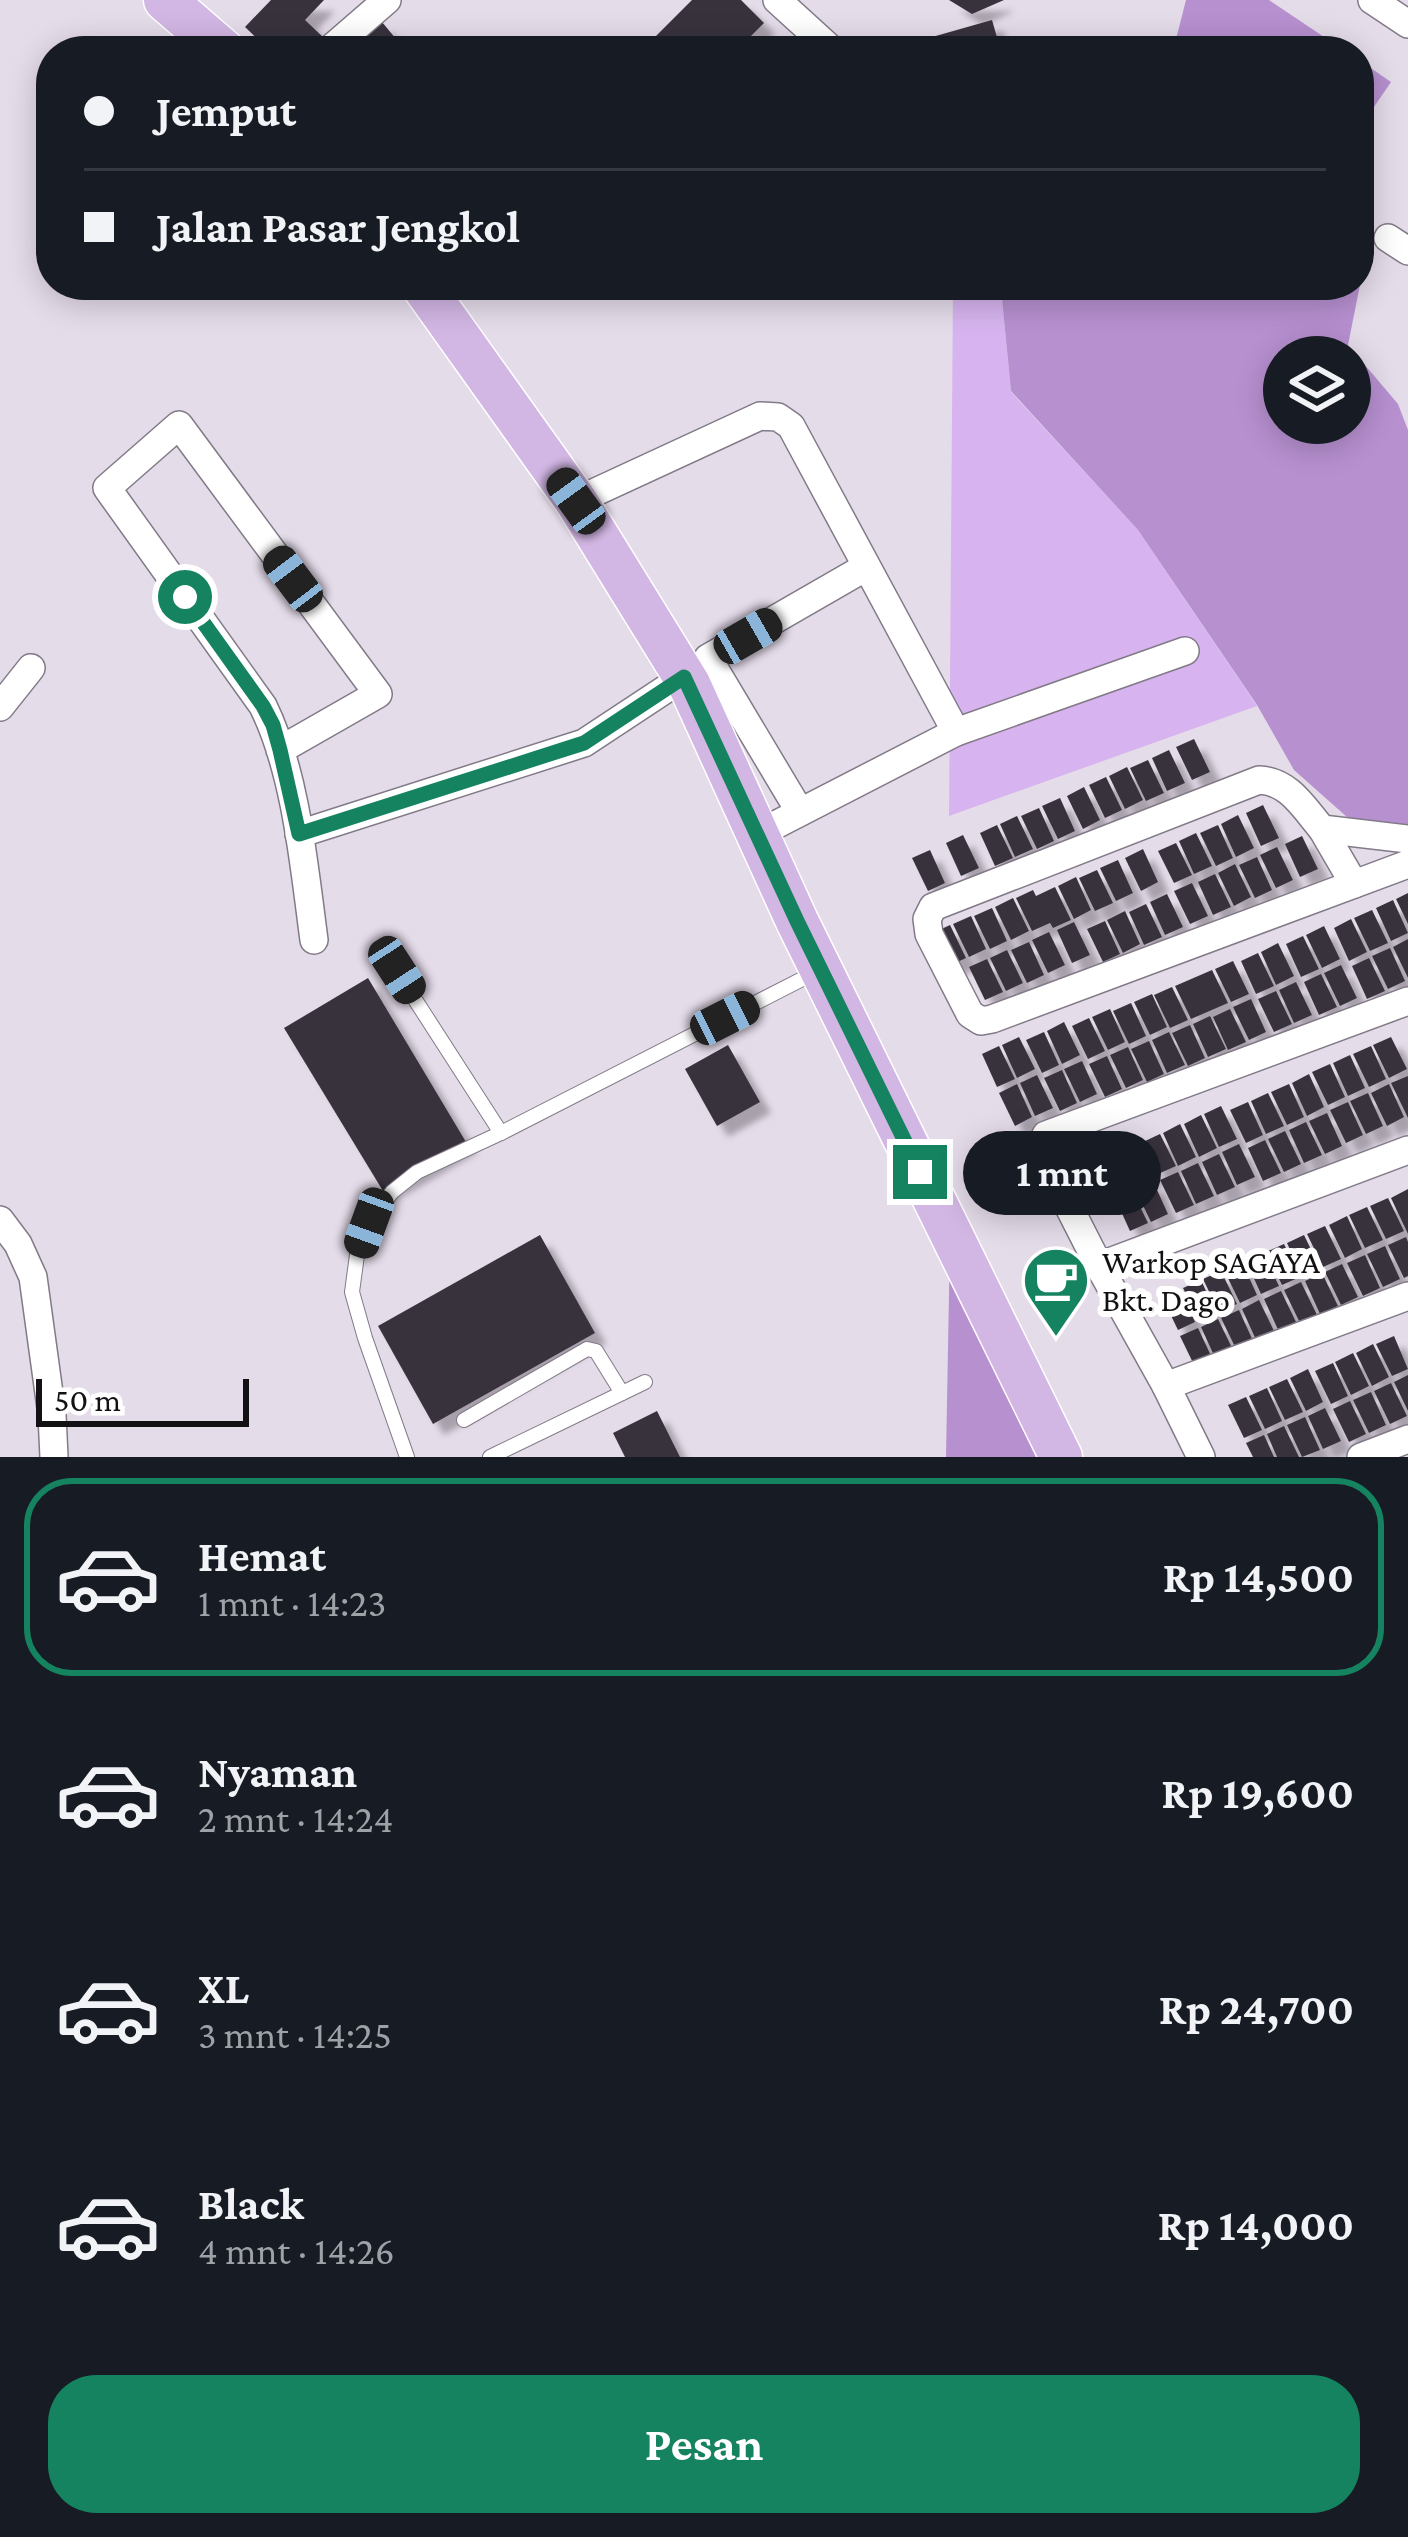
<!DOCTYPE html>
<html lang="id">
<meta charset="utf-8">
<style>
body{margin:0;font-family:"Crimson Pro",serif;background:#20242c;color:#f1f3f6;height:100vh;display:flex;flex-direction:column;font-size:45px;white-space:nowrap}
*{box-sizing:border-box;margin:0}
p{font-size:39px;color:#9ea1a6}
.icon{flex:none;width:66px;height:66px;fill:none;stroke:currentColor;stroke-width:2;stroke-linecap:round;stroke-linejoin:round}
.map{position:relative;height:1457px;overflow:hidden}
.side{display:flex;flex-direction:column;background:#171b24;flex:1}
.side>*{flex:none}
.guide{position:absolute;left:36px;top:36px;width:1338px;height:264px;border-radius:48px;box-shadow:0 6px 30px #0003;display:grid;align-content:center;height:264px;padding:0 48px;background:#171b24}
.fabs{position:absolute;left:1263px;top:336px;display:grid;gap:24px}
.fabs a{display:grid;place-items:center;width:108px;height:108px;border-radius:50%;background:#171b24;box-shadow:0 6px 30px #0003;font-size:60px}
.scale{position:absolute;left:36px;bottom:30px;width:213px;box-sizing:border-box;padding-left:12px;border:6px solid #141115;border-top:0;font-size:33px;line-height:42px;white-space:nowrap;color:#141115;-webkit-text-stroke:9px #fff;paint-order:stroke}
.end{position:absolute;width:54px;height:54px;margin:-27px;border:15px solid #168360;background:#fff;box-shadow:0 0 0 6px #fff}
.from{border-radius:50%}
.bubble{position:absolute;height:84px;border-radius:42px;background:#171b24;box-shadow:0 6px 30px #0003;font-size:39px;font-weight:700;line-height:84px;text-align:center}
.car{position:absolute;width:36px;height:72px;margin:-36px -18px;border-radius:15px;box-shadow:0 0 9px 3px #0007;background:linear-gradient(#222 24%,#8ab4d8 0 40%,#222 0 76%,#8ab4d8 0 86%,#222 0)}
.guide b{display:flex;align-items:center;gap:42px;height:114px;font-size:45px}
.guide b+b{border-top:3px solid #363941}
.guide i{width:30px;height:30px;background:#f1f3f6}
ul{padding:21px 0 0;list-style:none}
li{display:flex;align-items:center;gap:36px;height:198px;margin:0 24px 18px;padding:0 24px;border:6px solid transparent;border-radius:48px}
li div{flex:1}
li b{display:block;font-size:45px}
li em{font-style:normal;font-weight:700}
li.on{border-color:#168360}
li>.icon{width:108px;height:108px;stroke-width:1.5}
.button{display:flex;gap:24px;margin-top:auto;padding:24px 48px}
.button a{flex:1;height:138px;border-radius:48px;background:#168360;color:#fff;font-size:48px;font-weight:700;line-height:138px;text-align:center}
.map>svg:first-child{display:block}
</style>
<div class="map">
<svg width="1408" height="1457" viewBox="0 0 1408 1457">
<defs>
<filter id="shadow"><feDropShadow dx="11" dy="11" stdDeviation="3" flood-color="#0004"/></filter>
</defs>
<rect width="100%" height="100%" fill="#e5dcea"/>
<path fill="#d7b4ef" d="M953,285H996L1002,299L1011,392L1138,530L1257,706L949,816Z"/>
<g fill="#b790d0" fill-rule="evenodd">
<path d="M1186,0H1269L1345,51H1173Z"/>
<path d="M1359,60L1391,82L1359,129Z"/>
<path d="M1359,272L1362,275L1348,345L1398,404L1408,430V833L1356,825L1294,770L1257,705L1138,530L1011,391L1002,299L996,285H1359ZM1284,357H1350V423H1284Z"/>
<path d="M950,1238L1060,1457H946Z"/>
</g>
<g fill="#39333d" filter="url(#shadow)">
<path d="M271,0H324L305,20L324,38L312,51H270L245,27Z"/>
<path d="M692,0H741L764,23L736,51H648L644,48Z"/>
<path d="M949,0H1004L972,14Z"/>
<path d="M992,20L1001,51H921L918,41Z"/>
<path d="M382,22L406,51H348Z"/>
<path d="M1194,739L1210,772L1192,780L1176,747Z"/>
<path d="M1169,750L1185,783L1167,791L1152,758Z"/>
<path d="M1148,760L1164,793L1146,801L1130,768Z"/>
<path d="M1127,767L1143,800L1125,809L1109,776Z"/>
<path d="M1106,777L1122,810L1105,818L1089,785Z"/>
<path d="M1084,787L1100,820L1083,829L1067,796Z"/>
<path d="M1060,798L1075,831L1058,839L1042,806Z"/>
<path d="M1263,805L1279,838L1261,846L1246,813Z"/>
<path d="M1039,808L1054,841L1037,849L1021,816Z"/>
<path d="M1238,815L1254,848L1236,857L1221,824Z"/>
<path d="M1017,816L1033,849L1015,857L1000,824Z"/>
<path d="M997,825L1013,858L995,866L980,833Z"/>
<path d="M1218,825L1233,858L1216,866L1200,833Z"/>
<path d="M1196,833L1212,866L1194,874L1179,841Z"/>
<path d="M963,835L979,868L961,876L946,843Z"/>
<path d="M1302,836L1318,869L1300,877L1285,844Z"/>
<path d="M1176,843L1192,875L1174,883L1158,851Z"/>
<path d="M1277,847L1293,880L1276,888L1260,855Z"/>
<path d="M1143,849L1158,882L1141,891L1125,858Z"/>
<path d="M930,850L945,883L928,891L912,858Z"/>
<path d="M1257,857L1272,890L1255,898L1239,865Z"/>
<path d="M1118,860L1133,893L1116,901L1100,868Z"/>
<path d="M1235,864L1251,897L1234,906L1218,873Z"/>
<path d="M1097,870L1113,903L1095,911L1079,878Z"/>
<path d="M1215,874L1231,907L1213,915L1198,882Z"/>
<path d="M1076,877L1091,910L1074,919L1058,886Z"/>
<path d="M1192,883L1208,916L1190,924L1174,891Z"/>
<path d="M1055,887L1071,920L1053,928L1050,923L1032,931L1016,898L1033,890L1036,896Z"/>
<path d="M1408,893V924L1396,899Z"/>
<path d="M1167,894L1183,927L1165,935L1150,902Z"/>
<path d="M1013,898L1029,931L1011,940L995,907Z"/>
<path d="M1393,900L1408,933L1391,941L1376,908Z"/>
<path d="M1146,904L1162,937L1144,945L1129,912Z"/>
<path d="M992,908L1007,941L990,949L974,916Z"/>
<path d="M1372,910L1388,943L1370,951L1354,918Z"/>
<path d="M1125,911L1140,944L1123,953L1107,920Z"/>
<path d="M971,916L986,949L969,957L953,924Z"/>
<path d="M1351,919L1367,952L1349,961L1334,928Z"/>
<path d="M1105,921L1120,954L1103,962L1087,929Z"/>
<path d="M1074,922L1090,955L1072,963L1057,930Z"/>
<path d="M950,925L966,958L949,966L933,933Z"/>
<path d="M1324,926L1340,959L1322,968L1306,935Z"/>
<path d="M1049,932L1065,965L1048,973L1032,940Z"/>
<path d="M1303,936L1319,969L1301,977L1286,944Z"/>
<path d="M1408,939V978L1393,947Z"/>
<path d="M1029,942L1044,975L1027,983L1011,950Z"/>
<path d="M1278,943L1294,976L1276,985L1261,952Z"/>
<path d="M1390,948L1405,981L1388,989L1372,956Z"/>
<path d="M1007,950L1023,983L1006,991L990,958Z"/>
<path d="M1258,953L1274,986L1256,994L1241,961Z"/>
<path d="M1369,958L1385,991L1367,999L1352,966Z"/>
<path d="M987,959L1003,992L985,1000L969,967Z"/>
<path d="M1233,961L1249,994L1231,1002L1215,969Z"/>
<path d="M1341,965L1357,998L1340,1006L1324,973Z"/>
<path d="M1212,970L1228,1003L1191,1019L1175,986Z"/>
<path d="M1321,974L1337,1007L1319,1015L1304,982Z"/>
<path d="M368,978L466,1142L383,1191L284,1028Z"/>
<path d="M1296,982L1312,1015L1294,1023L1279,990Z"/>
<path d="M1172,987L1188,1020L1170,1028L1154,995Z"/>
<path d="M1276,991L1292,1024L1274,1032L1258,999Z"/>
<path d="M1152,994L1167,1027L1150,1035L1134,1002Z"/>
<path d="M1251,999L1266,1032L1249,1040L1233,1007Z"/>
<path d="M1131,1003L1146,1036L1129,1044L1113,1011Z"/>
<path d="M1110,1009L1125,1042L1108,1050L1092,1017Z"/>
<path d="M1230,1009L1246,1042L1228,1050L1213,1017Z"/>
<path d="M1210,1016L1226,1049L1208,1057L1193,1024Z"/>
<path d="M1089,1018L1105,1051L1088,1059L1072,1026Z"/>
<path d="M1064,1022L1080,1055L1062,1064L1047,1031Z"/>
<path d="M1190,1025L1205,1058L1188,1066L1172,1033Z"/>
<path d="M1044,1032L1059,1065L1042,1073L1026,1040Z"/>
<path d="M1169,1032L1185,1065L1167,1073L1152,1040Z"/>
<path d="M1019,1037L1035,1069L1017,1078L1002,1045Z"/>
<path d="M1391,1037L1407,1069L1389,1078L1373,1045Z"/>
<path d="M1149,1041L1164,1074L1147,1082L1131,1049Z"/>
<path d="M728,1045L760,1102L717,1126L685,1069Z"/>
<path d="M999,1046L1015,1079L997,1087L982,1054Z"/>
<path d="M1371,1046L1386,1079L1369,1087L1353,1054Z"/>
<path d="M1128,1047L1143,1080L1126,1088L1110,1055Z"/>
<path d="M1350,1055L1365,1088L1348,1096L1333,1063Z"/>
<path d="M1107,1056L1122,1089L1105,1097L1089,1064Z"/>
<path d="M1082,1061L1097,1094L1080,1102L1064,1069Z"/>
<path d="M1330,1064L1345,1097L1328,1105L1312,1072Z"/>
<path d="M1062,1070L1077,1103L1060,1111L1044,1078Z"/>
<path d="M1309,1074L1324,1107L1307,1116L1292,1083Z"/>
<path d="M1037,1075L1053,1108L1035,1116L1020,1083Z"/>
<path d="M1408,1076V1118L1391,1083Z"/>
<path d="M1017,1084L1032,1117L1015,1126L999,1093Z"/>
<path d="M1289,1084L1304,1117L1287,1125L1271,1092Z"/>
<path d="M1389,1084L1404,1117L1387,1126L1371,1093Z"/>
<path d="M1268,1093L1284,1126L1266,1134L1251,1101Z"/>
<path d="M1368,1093L1383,1126L1366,1134L1350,1101Z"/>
<path d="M1248,1102L1263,1135L1246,1143L1230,1110Z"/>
<path d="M1348,1102L1363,1135L1346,1143L1330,1110Z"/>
<path d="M1221,1106L1237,1139L1219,1147L1204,1114Z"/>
<path d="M1327,1113L1342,1146L1325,1154L1309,1121Z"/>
<path d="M1201,1115L1217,1148L1199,1157L1184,1124Z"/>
<path d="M1306,1122L1322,1155L1304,1163L1289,1130Z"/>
<path d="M1180,1124L1196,1157L1178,1166L1163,1133Z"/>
<path d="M1285,1131L1301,1164L1284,1172L1268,1139Z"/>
<path d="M1160,1134L1176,1166L1158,1174L1143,1142Z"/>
<path d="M1265,1140L1281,1173L1263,1181L1248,1148Z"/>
<path d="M1135,1142L1151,1175L1133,1183L1118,1150Z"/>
<path d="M1239,1144L1255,1177L1237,1185L1222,1152Z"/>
<path d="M1114,1152L1130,1185L1113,1193L1097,1160Z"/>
<path d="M1219,1154L1235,1187L1217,1195L1202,1162Z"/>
<path d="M1198,1163L1214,1196L1196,1204L1181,1171Z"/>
<path d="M1178,1172L1194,1205L1176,1213L1160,1180Z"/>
<path d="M1153,1181L1168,1214L1151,1222L1135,1189Z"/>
<path d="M1408,1189V1234L1391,1198Z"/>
<path d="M1132,1190L1148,1223L1130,1231L1115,1198Z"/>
<path d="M1388,1198L1404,1231L1386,1239L1370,1206Z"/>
<path d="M1367,1207L1383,1240L1365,1248L1349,1215Z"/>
<path d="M1347,1216L1362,1249L1345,1258L1329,1225Z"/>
<path d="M1325,1226L1341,1259L1323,1267L1307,1234Z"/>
<path d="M540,1235L595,1333L433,1424L378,1326Z"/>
<path d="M1304,1235L1320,1268L1302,1276L1287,1243Z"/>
<path d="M1406,1237L1408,1242V1276L1404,1278L1388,1245Z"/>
<path d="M1284,1244L1300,1277L1282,1285L1266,1252Z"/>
<path d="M1385,1246L1400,1279L1383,1287L1367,1254Z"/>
<path d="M1263,1253L1279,1286L1261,1294L1246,1261Z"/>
<path d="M1365,1255L1380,1288L1363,1296L1347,1263Z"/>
<path d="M1242,1262L1257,1295L1240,1303L1224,1270Z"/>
<path d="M1342,1264L1358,1297L1341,1305L1325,1272Z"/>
<path d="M1221,1271L1237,1304L1219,1312L1203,1279Z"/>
<path d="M1322,1273L1338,1306L1320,1314L1305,1281Z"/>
<path d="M1201,1280L1216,1313L1199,1321L1183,1288Z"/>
<path d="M1301,1282L1317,1315L1300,1323L1284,1290Z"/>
<path d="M1180,1289L1195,1322L1178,1330L1162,1297Z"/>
<path d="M1281,1291L1297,1324L1279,1332L1264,1299Z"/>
<path d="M1259,1300L1275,1333L1257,1342L1242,1309Z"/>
<path d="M1239,1310L1254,1343L1237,1351L1221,1318Z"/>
<path d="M1218,1319L1234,1352L1216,1360L1201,1327Z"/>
<path d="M1198,1328L1213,1360L1196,1369L1180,1336Z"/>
<path d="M1394,1336L1408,1369L1392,1376L1376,1344Z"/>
<path d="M1373,1344L1389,1377L1372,1386L1356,1353Z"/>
<path d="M1353,1353L1369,1386L1351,1395L1335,1362Z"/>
<path d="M1333,1363L1348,1396L1331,1404L1315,1371Z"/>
<path d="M1308,1369L1323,1402L1306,1411L1290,1378Z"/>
<path d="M1408,1375V1411L1394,1382Z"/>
<path d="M1287,1379L1303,1412L1285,1420L1269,1387Z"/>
<path d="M1391,1383L1407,1416L1390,1424L1374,1391Z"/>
<path d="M1267,1388L1282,1421L1265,1429L1249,1396Z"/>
<path d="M1371,1392L1386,1425L1369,1433L1353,1400Z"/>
<path d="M1246,1397L1262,1430L1244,1438L1228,1405Z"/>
<path d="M1350,1401L1366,1434L1349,1442L1333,1409Z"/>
<path d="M1325,1408L1341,1441L1323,1449L1308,1416Z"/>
<path d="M657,1411L680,1457H625L613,1433Z"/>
<path d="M1305,1417L1320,1450L1302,1457L1287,1425Z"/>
<path d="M1284,1426L1299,1457H1277L1267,1434Z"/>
<path d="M1264,1435L1274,1457H1253L1246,1443Z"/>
</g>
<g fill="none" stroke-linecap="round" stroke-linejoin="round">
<defs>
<g id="service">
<path d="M396,970L501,1133"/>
<path d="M464,1420L587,1349L596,1351L622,1393"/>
<path d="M407,1457L365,1338L352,1292L357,1255L369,1223L392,1192L417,1172L501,1133L816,972"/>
<path d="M490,1457L645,1382"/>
</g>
<g id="minor">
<path d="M777,0L833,51"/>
<path d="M1372,0L1408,24"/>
<path d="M328,51L387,0"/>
<path d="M1388,238L1408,251"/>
<path d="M576,501L760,416L778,417L791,426L956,732"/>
<path d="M0,707L31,668"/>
<path d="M280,750L378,694L179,425L107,488L263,706C296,773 304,866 314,940"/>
<path d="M800,812L708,658L866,567"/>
<path d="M1322,829L1354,884"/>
<path d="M299,834L584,743L684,677"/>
<path d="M758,834L956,732L1185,651"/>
<path d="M1408,839L1322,829C1304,808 1289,781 1259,780L933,907L927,919L929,934L970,1014L981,1021L992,1019L1408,864"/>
<path d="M1408,1001L1046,1135L1041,1145L1044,1158L1099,1266L1408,1150"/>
<path d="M0,1220L18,1244L33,1277L52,1415L54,1457"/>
<path d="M1099,1266L1166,1386"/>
<path d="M1201,1457L1166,1386L1408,1296"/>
<path d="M1361,1457L1408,1439"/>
</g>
<g id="primary">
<path d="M165,0L224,51"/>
<path d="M422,285L576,501L689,684L797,921L1061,1457"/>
</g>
</defs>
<use href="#service" stroke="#827a87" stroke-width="16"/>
<use href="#minor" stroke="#827a87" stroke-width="30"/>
<use href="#primary" stroke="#fff" stroke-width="45"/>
<use href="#service" stroke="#fff" stroke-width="14"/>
<use href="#minor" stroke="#fff" stroke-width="27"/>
<use href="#primary" stroke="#d2b6e4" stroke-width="42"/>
</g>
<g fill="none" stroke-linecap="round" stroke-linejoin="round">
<path stroke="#168360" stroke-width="15" d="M185,597L263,706L273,725L280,750L299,834L584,743L684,677L797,921L920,1172"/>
</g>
<defs>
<symbol id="cafe-pin" viewBox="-11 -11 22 30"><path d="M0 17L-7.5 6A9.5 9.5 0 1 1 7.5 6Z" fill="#168360" stroke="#fff"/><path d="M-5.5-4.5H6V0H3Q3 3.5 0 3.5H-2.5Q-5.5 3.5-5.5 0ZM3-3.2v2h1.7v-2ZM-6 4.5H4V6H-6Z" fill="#fff"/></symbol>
</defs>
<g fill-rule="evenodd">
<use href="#cafe-pin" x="1018" y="1242" width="76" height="104"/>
</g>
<g text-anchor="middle" stroke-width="12" stroke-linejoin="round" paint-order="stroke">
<g font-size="33" fill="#141115" stroke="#fff" text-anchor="start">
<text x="1102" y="1273">Warkop SAGAYA<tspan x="1102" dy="38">Bkt. Dago</tspan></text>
</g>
</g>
</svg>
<div class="fabs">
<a><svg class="icon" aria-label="layers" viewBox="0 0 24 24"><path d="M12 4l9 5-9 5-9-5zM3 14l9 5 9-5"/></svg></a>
</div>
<div class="scale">50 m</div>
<i class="end from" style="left:185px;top:597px"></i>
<i class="end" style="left:920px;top:1172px"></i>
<div class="bubble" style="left:963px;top:1131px;width:198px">1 mnt</div>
<i class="car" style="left:576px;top:501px;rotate:324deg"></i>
<i class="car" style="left:293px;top:579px;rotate:323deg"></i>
<i class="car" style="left:748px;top:636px;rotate:60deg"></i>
<i class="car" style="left:397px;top:970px;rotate:147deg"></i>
<i class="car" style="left:725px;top:1018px;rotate:63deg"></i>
<i class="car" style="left:369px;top:1223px;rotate:200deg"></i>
<div class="guide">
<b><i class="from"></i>Jemput</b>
<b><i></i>Jalan Pasar Jengkol</b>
</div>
</div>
<section class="side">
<ul>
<li class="on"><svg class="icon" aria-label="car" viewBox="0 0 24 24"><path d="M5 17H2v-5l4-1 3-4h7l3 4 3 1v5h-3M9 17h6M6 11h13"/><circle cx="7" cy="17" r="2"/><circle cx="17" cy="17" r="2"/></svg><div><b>Hemat</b><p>1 mnt · 14:23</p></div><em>Rp 14,500</em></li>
<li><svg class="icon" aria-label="car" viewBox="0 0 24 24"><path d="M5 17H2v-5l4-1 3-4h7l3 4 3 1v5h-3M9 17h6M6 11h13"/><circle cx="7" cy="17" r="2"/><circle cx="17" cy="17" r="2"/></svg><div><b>Nyaman</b><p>2 mnt · 14:24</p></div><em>Rp 19,600</em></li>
<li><svg class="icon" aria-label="car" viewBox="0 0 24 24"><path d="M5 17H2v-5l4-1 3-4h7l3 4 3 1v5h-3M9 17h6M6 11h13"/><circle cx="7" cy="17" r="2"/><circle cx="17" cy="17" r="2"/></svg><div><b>XL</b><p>3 mnt · 14:25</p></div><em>Rp 24,700</em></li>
<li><svg class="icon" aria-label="car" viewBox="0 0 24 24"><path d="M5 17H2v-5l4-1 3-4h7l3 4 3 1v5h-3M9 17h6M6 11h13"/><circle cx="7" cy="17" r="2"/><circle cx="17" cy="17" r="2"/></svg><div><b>Black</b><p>4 mnt · 14:26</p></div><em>Rp 14,000</em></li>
</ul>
<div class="button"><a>Pesan</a></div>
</section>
